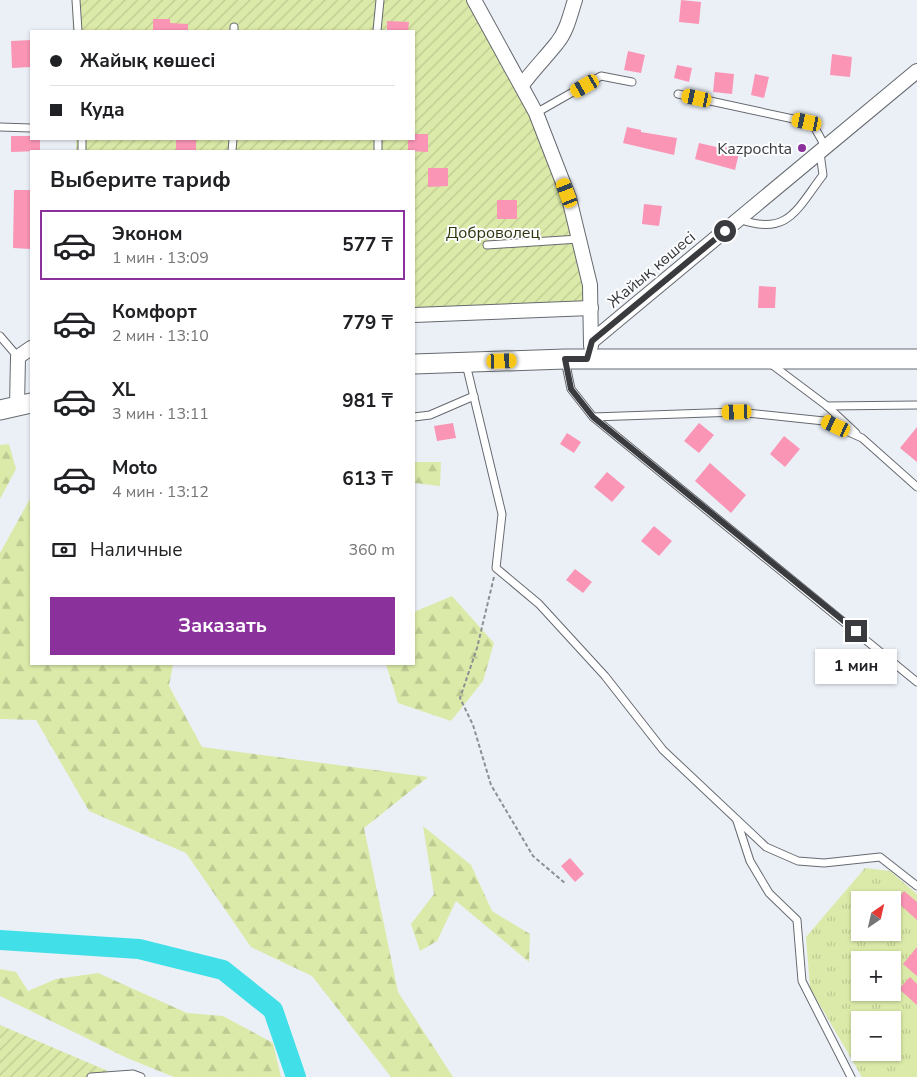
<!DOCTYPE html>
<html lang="ru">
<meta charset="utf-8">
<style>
body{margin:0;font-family:"Nunito Sans",sans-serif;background:#f2f2f2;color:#202124;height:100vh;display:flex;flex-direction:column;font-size:19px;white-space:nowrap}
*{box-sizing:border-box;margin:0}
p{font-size:16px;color:#757577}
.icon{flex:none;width:28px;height:28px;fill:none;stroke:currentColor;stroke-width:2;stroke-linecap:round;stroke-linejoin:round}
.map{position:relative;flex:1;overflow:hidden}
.panel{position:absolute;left:30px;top:150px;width:385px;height:515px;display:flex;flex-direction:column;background:#fff;border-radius:0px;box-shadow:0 1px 4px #0004}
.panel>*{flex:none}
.hud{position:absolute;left:30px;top:30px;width:385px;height:110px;border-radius:0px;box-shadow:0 1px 4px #0004;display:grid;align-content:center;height:110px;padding:0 20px;background:#fff}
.needle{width:32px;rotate:34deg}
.controls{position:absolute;left:851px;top:891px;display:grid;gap:10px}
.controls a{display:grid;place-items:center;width:50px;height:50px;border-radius:0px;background:#fff;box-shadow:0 1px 4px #0004;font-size:25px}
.end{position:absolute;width:22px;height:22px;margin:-11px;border:6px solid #3a3b3e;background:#fff;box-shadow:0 0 0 2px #fff}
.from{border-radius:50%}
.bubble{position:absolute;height:35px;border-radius:0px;background:#fff;box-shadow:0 1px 4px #0004;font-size:16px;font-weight:700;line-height:35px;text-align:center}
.car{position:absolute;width:15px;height:30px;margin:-15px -8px;border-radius:6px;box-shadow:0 0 4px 1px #0007;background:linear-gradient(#f5c518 24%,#345 0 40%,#f5c518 0 76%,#345 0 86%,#f5c518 0)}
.hud b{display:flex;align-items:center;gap:18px;height:48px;font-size:19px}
.hud b+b{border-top:1px solid #e0e0e0}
.hud i{width:12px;height:12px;background:#202124}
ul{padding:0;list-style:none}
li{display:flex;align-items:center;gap:15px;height:70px;margin:0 10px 8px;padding:0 10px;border:2px solid transparent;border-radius:0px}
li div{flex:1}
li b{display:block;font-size:19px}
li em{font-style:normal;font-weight:700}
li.selected{border-color:#8b319c}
li>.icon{width:45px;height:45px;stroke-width:1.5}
h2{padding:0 20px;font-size:22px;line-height:60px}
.pay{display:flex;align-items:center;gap:12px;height:55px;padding:0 20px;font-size:19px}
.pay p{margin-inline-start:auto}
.action{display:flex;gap:10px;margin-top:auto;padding:10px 20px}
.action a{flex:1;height:58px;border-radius:0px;background:#8b319c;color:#fff;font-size:20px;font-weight:700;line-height:58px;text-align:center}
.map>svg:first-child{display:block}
</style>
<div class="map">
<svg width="917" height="1077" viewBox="0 0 917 1077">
<defs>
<pattern id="forest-firs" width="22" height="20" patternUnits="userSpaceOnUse" patternTransform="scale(1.25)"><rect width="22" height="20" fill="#dbeaa8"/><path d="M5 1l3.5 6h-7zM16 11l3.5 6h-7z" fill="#bdca92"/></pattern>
<pattern id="park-tufts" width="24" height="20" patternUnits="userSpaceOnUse" patternTransform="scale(1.25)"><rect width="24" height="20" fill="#dbeaa8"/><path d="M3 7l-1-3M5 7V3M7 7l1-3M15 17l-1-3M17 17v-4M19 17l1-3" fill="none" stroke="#bdca92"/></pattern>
<pattern id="garden-furrows" width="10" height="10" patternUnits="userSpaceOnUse" patternTransform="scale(1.25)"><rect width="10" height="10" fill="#dbeaa8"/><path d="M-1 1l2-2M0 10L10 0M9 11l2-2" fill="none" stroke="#bdca92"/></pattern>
</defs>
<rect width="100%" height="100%" fill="#ebf0f7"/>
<g fill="url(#forest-firs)">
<path d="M9,444L16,469L0,499V445Z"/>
<path d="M414,462H441L440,486L414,483Z"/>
<path d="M31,497V664H173L169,686L202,747L428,777L364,828L398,992L453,1077H391L312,976L251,947L186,853L89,811L36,720L0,719V553Z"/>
<path d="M452,596L494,643L483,681L451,721L398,703L386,664H414V612Z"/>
<path d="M423,826L471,865L492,911L530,934L529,962L456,901L437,941L420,951L411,924L434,894Z"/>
<path d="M0,969L16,972L28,991L56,979L98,973L187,1013L223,1016L273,1043L281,1077H174L127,1058L0,996Z"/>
</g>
<path fill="url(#park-tufts)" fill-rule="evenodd" d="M865,868L890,871L917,894V1077H862L810,988L806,937ZM860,900H892V932H860ZM860,960H892V992H860ZM860,1020H892V1052H860Z"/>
<g fill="url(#garden-furrows)">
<path d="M72,0H469L536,113L579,239L591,308L414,318V151H76V139H414V31H73Z"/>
<path d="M0,1025L122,1077H0Z"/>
</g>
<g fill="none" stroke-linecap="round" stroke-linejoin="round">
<path stroke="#41dfe8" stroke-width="20" d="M0,940L139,949L223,970L273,1010L296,1077"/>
</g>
<g fill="#fa95b6">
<path d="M681,0L701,2L699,24L679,22Z"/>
<path d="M153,19H170V23L188,24V31H153Z"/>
<path d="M387,21L409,22L408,31H387Z"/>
<path d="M31,40V67L12,68L11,41Z"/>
<path d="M628,51L645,55L641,73L624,70Z"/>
<path d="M832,54L852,57L850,77L830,75Z"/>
<path d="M677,65L692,68L689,82L674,78Z"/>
<path d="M715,72L734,74L732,94L713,92Z"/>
<path d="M755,74L769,77L764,98L751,95Z"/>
<path d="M627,127L641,130V132L677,138L674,155L623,143Z"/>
<path d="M414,134H428V152L408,151V139H414Z"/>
<path d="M11,136H31V139H40V151L11,152Z"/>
<rect x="176" y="139" width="20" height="12"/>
<path d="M699,143L725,149L726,146L740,149L735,170L695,159Z"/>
<path d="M428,168H448V186L428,187Z"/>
<path d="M14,190H31V249L13,248Z"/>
<rect x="497" y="200" width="20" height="19"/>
<path d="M644,204L662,206L659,226L642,224Z"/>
<path d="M759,286L776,287L775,308H758Z"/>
<path d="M453,423L456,438L437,441L434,426Z"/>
<path d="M699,423L714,435L699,453L684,441Z"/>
<path d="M917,427V462L900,448Z"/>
<path d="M567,433L581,442L574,453L560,444Z"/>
<path d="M784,436L800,449L785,467L770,454Z"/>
<path d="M710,463L746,495L731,513L695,481Z"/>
<path d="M607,472L625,487L612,502L594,487Z"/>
<path d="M654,526L672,541L659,556L641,541Z"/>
<path d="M575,569L592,582L583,593L566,580Z"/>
<path d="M570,858L584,874L575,882L561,866Z"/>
<path d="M904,891L917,902V920L896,901Z"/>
<path d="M917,947V976L903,964Z"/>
<path d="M910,977L917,984V1005L899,989Z"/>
</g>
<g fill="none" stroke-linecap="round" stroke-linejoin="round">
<defs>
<g id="lane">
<path d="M76,0L78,31"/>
<path d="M234,31V27"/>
<path d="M377,31L380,0"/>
<path d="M678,94L807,122L815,128L826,148"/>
<path d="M536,113L601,76L632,82"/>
<path d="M0,127L31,128"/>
<path d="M378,139V151"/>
<path d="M82,151V139"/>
<path d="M232,151L233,139"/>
<path d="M739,219C788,237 797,209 823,175L820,153"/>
<path d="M487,245L579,239"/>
<path d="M0,336L18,357"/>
<path d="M565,360L571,389L593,417L737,412L824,421L862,438L917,487"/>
<path d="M466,364L502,514L496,568L539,604L605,676L663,750L766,847L798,861L824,863L880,857L917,886"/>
<path d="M771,364L827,406L856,433"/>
<path d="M827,406L917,405"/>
<path d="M414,417L430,415L474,396"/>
<path d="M593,417L917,682"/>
<path d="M737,821L750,861L769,893L797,920L802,981L851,1077"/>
<path d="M91,1077L133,1074L141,1077"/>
</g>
<g id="street">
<path d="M474,0L536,113L569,198L590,285L591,346"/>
<path d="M522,85C533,70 546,57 557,43C567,31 570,15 575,0"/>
<path d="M414,315L591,308"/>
<path d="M592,341L917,71"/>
<path d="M17,406L18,357L31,348"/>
</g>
<g id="secondary">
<path d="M414,364L565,359H917"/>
<path d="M0,410L31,403"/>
</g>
</defs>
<use href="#lane" stroke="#666a70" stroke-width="9"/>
<use href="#street" stroke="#666a70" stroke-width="16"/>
<use href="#secondary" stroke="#666a70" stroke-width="21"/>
<path stroke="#8c8f94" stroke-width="2" stroke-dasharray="4 2.5" stroke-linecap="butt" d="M494,577L477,648L460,698L473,725L491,785L533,856L566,884"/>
<use href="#lane" stroke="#fff" stroke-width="7"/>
<use href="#street" stroke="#fff" stroke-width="14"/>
<use href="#secondary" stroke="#fff" stroke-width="19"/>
</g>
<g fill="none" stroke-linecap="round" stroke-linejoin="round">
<path stroke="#3a3b3e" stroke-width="6" d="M725,231L592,341L587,359H565L571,389L593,417L856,631"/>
</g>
<circle fill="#8b319c" stroke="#fcfdfe" stroke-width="2" cx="802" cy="148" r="5"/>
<g text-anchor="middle" stroke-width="4" stroke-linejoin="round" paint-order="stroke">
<g font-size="16" fill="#3a3b3e" stroke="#fcfdfe" text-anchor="end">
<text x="792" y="154">Kazpochta</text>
</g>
<g font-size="16" fill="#2e350b" stroke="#fcfdfe">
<text x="493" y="238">Доброволец</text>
</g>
<g font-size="16" fill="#3a3b3e" stroke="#fcfdfe">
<text transform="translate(651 269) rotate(-40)" y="6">Жайық көшесі</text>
</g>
</g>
</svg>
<div class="controls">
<a><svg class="needle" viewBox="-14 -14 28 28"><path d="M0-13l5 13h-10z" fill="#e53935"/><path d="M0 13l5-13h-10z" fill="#757577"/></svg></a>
<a>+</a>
<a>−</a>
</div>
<i class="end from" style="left:725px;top:231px"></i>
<i class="end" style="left:856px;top:631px"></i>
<div class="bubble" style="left:815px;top:649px;width:82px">1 мин</div>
<i class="car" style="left:585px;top:86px;rotate:240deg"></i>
<i class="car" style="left:697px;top:98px;rotate:282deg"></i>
<i class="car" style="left:807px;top:122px;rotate:282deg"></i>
<i class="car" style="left:567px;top:193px;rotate:339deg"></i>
<i class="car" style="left:502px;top:361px;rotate:88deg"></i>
<i class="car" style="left:737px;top:412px;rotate:268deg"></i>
<i class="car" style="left:836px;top:426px;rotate:295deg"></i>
<div class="hud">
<b><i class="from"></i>Жайық көшесі</b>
<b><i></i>Куда</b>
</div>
<section class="panel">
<h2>Выберите тариф</h2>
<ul>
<li class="selected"><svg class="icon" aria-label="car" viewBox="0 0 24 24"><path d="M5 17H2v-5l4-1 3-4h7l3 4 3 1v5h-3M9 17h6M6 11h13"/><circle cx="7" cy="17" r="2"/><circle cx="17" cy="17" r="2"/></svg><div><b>Эконом</b><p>1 мин · 13:09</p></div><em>577 ₸</em></li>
<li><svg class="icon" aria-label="car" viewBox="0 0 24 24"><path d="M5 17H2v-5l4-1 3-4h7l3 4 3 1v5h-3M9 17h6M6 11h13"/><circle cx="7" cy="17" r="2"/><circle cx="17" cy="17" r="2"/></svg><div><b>Комфорт</b><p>2 мин · 13:10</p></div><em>779 ₸</em></li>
<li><svg class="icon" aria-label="car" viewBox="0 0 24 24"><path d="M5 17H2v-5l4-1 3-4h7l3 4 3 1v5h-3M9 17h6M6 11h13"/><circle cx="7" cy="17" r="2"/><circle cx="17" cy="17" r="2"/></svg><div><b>XL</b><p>3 мин · 13:11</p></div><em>981 ₸</em></li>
<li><svg class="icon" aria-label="car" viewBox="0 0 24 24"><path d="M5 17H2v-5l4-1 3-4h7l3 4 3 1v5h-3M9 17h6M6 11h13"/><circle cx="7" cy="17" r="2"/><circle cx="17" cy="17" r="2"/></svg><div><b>Moto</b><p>4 мин · 13:12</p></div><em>613 ₸</em></li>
</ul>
<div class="pay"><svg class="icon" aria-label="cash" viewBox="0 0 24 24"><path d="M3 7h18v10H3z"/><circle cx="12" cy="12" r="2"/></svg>Наличные<p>360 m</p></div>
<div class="action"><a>Заказать</a></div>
</section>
</div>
